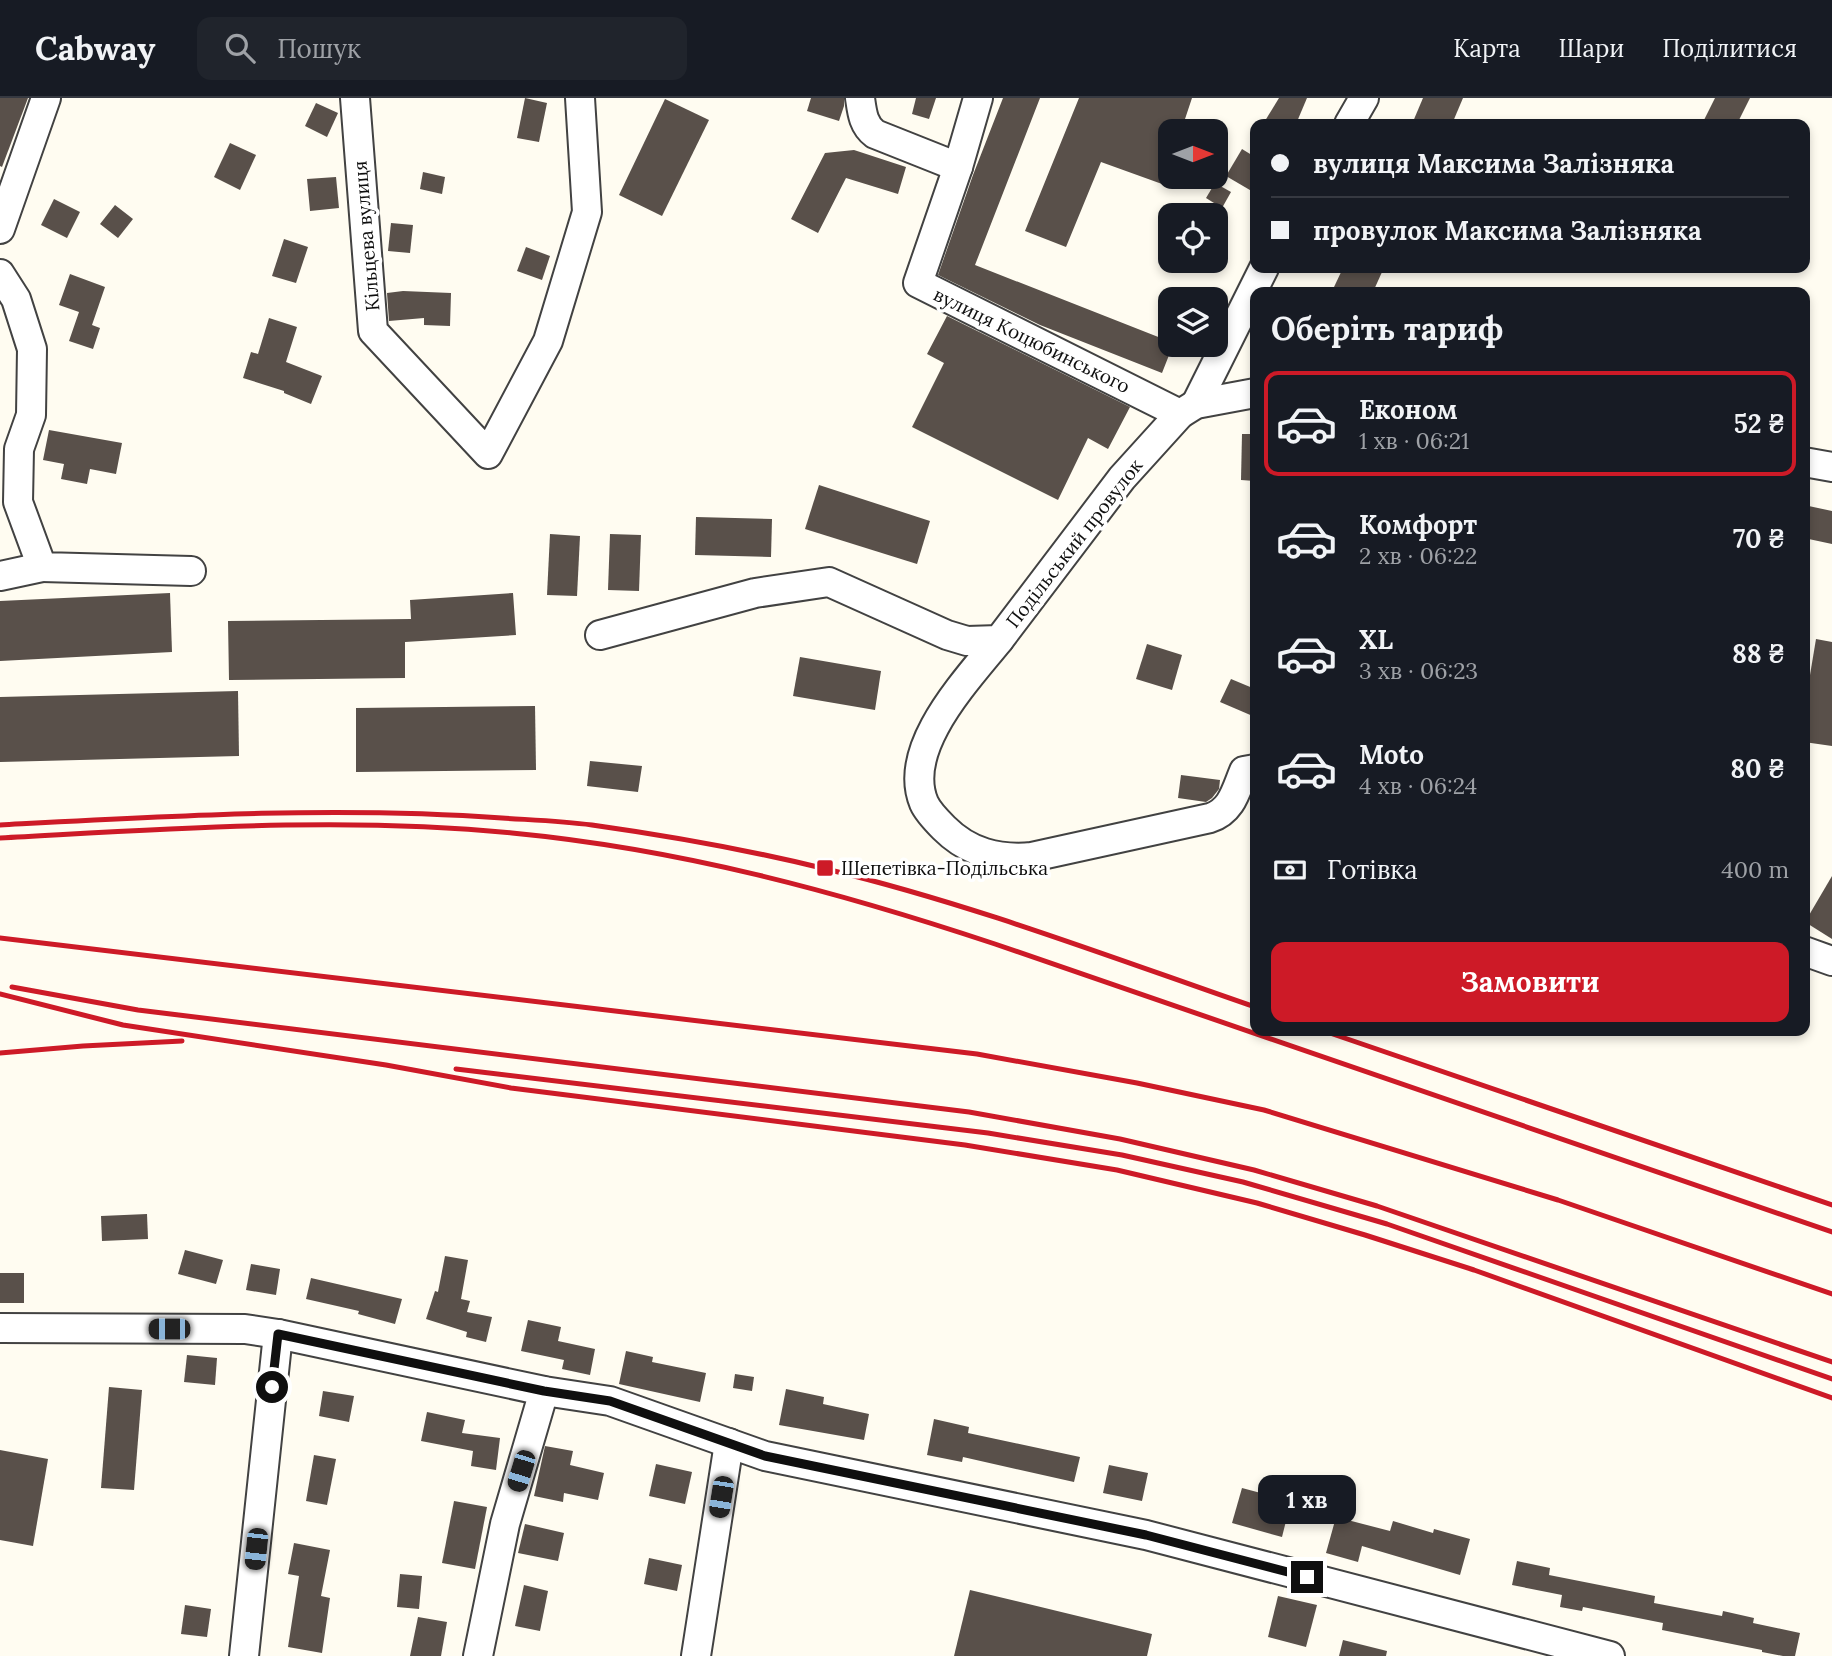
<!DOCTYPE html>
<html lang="uk">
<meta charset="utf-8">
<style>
body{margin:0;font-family:Lora,serif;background:#20242c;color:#f1f3f6;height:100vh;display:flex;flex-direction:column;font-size:26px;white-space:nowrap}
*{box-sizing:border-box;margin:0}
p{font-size:23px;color:#9ea1a6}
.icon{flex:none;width:38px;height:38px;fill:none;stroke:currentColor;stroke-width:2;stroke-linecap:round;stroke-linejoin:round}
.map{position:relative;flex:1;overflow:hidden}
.drawer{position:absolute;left:1250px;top:189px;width:560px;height:749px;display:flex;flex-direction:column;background:#171b24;border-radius:14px;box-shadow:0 4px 10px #0003}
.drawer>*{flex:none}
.guide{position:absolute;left:1250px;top:21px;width:560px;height:154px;border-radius:14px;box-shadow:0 4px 10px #0003;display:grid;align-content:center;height:154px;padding:0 21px;background:#171b24}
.needle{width:46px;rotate:90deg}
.tools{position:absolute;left:1158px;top:21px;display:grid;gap:14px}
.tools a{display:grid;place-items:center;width:70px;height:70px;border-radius:14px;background:#171b24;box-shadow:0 4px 10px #0003;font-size:35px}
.end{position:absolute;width:32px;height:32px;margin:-16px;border:9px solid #0f0f0f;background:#fff;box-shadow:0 0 0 4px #fff}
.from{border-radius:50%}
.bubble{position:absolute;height:49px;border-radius:14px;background:#171b24;box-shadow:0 4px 10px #0003;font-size:23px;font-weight:700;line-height:49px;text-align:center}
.car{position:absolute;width:21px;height:42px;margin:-21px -10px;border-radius:9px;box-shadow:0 0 5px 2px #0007;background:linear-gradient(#222 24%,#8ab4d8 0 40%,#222 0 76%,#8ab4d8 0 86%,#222 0)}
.guide b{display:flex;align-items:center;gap:24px;height:66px;font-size:26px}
.guide b+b{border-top:2px solid #363941}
.guide i{width:18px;height:18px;background:#f1f3f6}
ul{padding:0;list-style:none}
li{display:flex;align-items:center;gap:21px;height:105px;margin:0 14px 10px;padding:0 7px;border:4px solid transparent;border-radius:14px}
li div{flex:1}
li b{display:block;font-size:26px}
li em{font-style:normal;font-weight:700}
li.active{border-color:#cd1a27}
li>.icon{width:63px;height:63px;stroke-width:1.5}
h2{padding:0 21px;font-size:32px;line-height:84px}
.pay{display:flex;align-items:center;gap:18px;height:77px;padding:0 21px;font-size:26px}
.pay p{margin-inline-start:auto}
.action{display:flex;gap:14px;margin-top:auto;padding:14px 21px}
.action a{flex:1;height:80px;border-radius:14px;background:#cd1a27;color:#fff;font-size:28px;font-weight:700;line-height:80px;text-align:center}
header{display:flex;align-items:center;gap:42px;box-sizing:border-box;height:98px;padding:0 35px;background:#171b24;border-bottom:2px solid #363941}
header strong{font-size:33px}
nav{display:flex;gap:38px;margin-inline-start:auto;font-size:24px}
.search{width:490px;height:63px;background:#20242c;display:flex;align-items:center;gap:18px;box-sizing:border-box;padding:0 24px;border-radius:14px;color:#9ea1a6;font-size:26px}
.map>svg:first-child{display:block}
</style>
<header>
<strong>Cabway</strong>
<div class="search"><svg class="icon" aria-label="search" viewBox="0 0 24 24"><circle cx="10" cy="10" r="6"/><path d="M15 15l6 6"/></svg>Пошук</div>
<nav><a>Карта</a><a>Шари</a><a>Поділитися</a></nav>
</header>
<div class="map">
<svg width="1832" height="1558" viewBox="0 0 1832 1558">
<rect width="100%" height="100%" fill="#fffcf1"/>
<g fill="#59504a">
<path d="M0,0H28L2,69L0,68Z"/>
<path d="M525,0L547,5L539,44L517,40Z"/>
<path d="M811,0H844V8L839,23L807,13Z"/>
<path d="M916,0H936L929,21L912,16Z"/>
<path d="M1003,0H1040L975,167L1171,244L1173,247L1162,275L1040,227L938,177L973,77Z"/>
<path d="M1079,0H1192L1181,33H1171V61L1162,86L1101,64L1066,149L1025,133Z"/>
<path d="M1279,0H1307L1296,26H1263Z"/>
<path d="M1423,0H1463L1452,26H1412Z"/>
<path d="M1715,0H1750L1737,26H1702Z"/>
<path d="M665,1L709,22L662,118L619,97Z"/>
<path d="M316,5L338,15L327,39L305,28Z"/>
<path d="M230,45L256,57L240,92L214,79Z"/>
<path d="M1242,51L1255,59V95L1226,78Z"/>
<path d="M854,52L906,69L898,96L846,80L818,135L791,121L825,55Z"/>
<path d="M423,74L445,79L442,96L420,91Z"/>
<path d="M336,79L339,110L310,113L307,81Z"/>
<path d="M1215,85L1231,94L1222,110L1206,100Z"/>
<path d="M54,101L80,114L67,140L41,127Z"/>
<path d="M115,107L133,121L118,140L100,126Z"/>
<path d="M391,125L413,127L410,155L388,153Z"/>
<path d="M284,141L308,149L296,185L272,178Z"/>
<path d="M526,149L550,158L542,182L517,173Z"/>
<path d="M1343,170H1373L1382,174L1373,194H1346L1334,189Z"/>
<path d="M70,176L105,189L92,227L100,230L93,251L69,243L79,214L59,207Z"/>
<path d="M403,193L451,195L450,228L424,227V220L389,223L387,195Z"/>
<path d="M947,218L1130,309L1108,351L1088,340L1058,402L912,329L944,265L927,256Z"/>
<path d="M269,220L297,229L286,264L322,278L311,306L284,295V293L243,280L251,254L258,256Z"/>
<path d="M49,332L122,345L116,376L90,371L87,386L61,381L64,366L43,362Z"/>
<path d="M1242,336H1255V383L1241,382Z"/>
<path d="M819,387L930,423L917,466L805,431Z"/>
<path d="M1804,407L1832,413V446L1804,440Z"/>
<path d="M696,419L772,421L771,459L695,457Z"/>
<path d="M550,436L580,438L577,498L547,497Z"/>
<path d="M610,436L641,437L639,493L608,492Z"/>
<path d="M170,495L172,554L0,563V503Z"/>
<path d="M513,495L516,537L405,544V580L229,582L228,523L411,521L410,502Z"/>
<path d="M1816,541L1832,544V648L1804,644V613Z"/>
<path d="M1147,546L1182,557L1172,592L1136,581Z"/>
<path d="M800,559L881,573L875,612L793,598Z"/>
<path d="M1231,581L1255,591V619L1220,604Z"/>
<path d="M238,593L239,658L0,664V599Z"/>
<path d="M535,608L536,672L356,674V610Z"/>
<path d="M590,663L642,668L638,694L587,688Z"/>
<path d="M1181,677L1220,682L1219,691L1212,700L1206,704L1178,700Z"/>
<path d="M1832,778V841L1805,824Z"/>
<path d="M147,1116L148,1141L102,1143L101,1118Z"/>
<path d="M185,1152L223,1162L216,1186L178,1176Z"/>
<path d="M445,1158L468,1162L461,1201L470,1203L467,1214L492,1219L486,1244L466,1239L467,1234L426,1221L435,1193L438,1194Z"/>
<path d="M251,1166L280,1171L276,1197L246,1192Z"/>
<rect x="0" y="1175" width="24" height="30"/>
<path d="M311,1180L402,1201L395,1226L358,1216L359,1213L306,1201Z"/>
<path d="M528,1222L561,1229L558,1243L595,1251L590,1277L562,1271L564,1262L521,1253Z"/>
<path d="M626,1253L653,1259L652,1264L706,1275L700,1304L619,1286Z"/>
<path d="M187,1257L217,1260L215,1287L184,1284Z"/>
<path d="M735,1276L754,1279L752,1293L733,1290Z"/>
<path d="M109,1289L142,1292L134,1392L101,1390Z"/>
<path d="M786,1291L824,1299L823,1306L869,1316L864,1342L779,1327Z"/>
<path d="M323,1293L354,1298L349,1324L319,1318Z"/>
<path d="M427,1314L465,1322L462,1335L500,1340L496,1372L471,1368L473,1353L421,1343Z"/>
<path d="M934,1321L969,1329L968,1335L1080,1359L1074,1384L963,1359L962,1364L927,1357Z"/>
<path d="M545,1348L573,1353L570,1367L604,1375L598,1402L564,1395L563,1404L534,1398Z"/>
<path d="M0,1352L48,1361L33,1448L0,1442Z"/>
<path d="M314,1357L336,1361L327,1407L306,1403Z"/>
<path d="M656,1366L692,1374L685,1406L649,1398Z"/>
<path d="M1109,1367L1148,1375L1142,1403L1103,1395Z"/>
<path d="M1242,1390L1291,1403L1282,1439L1232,1425Z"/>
<path d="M454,1403L487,1409L475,1471L442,1465Z"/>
<path d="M1336,1419L1390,1433L1393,1423L1433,1435L1434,1431L1470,1441L1460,1477L1362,1448L1358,1464L1326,1455Z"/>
<path d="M525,1426L564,1435L558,1463L518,1455Z"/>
<path d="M294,1445L330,1452L321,1498L330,1500L322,1555L288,1549L299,1478L288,1476Z"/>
<path d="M649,1460L682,1467L677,1493L644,1486Z"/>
<path d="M1517,1463L1550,1470L1549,1477L1655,1498L1654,1505L1722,1518L1723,1513L1754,1520L1753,1525L1800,1535L1795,1558H1783L1762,1554V1552L1662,1532L1663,1525L1583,1509L1582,1513L1560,1509L1562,1497L1512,1487Z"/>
<path d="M400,1476L422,1478L419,1511L397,1509Z"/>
<path d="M524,1487L548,1493L540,1533L515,1528Z"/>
<path d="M970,1492L1152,1536L1147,1558H954Z"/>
<path d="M1278,1498L1317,1507L1306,1549L1268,1539Z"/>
<path d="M185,1507L211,1511L207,1539L181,1536Z"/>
<path d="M418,1519L447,1524L441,1558H410Z"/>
<path d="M1343,1542L1387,1553L1386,1558H1339Z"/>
</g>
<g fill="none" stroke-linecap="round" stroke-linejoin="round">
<defs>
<g id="minor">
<path d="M355,0L373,233L488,356L548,243L587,114L580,0"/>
<path d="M860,0C862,14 863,27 875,36L958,69"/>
<path d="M978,0L958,69L918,185L1180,316"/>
<path d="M1349,26L1364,0"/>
<path d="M0,131L46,0"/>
<path d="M0,176L16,201L32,251L31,317L19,351L18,404L42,469L191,473"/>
<path d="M1196,306L1264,170"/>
<path d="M1804,364L1832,369"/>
<path d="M0,478L42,469"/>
<path d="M600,537L755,495L829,484L947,537L967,543L999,542L1122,380L1180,316L1196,306L1255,295"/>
<path d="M999,542C967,582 901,650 924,705C928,714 937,723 944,730C969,755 998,762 1032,759L1210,720C1232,713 1236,692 1244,673L1255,671"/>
<path d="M1804,853L1832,863"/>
<path d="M0,1230L245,1231L278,1236L544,1293L610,1303L765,1358L1146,1437L1610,1558"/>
<path d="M244,1558L278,1236"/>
<path d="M478,1558L505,1426L544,1293"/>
<path d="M696,1558L729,1345"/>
</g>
</defs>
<use href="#minor" stroke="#424242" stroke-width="32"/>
<use href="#minor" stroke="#fff" stroke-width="28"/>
<g stroke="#cd1a27" stroke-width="5">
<path d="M0,727C167,718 334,708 502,720C532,722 562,723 592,727C670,738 749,752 826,771C972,806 1113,860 1255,909"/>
<path d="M0,740C170,731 342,718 512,735C679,751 836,793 995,846L1832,1134"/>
<path d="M0,840L977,956L1137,985L1264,1012L1558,1102L1832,1196"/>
<path d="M12,889L138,912L969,1014L1120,1041L1254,1072L1377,1108L1832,1264"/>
<path d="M0,896L123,927L386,967L511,990L965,1047L1117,1072L1257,1105L1365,1137L1474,1172L1832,1300"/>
<path d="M1324,933L1832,1107"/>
<path d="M0,955L83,948L182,943"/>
<path d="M456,971L988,1035L1122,1057L1243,1084L1387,1126L1832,1281"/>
</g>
</g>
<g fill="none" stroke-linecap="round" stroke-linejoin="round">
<path stroke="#0f0f0f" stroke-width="9" d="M272,1289L278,1236L544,1293L610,1303L765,1358L1146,1437L1307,1479"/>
</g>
<rect fill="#cd1a27" stroke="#fff" stroke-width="2.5" x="816" y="761" width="18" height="18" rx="3.5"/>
<g text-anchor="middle" stroke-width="7" stroke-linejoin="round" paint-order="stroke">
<g font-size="19" fill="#0f0f0f" stroke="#fff">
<text transform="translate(366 138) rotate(-95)" y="7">Кільцева вулиця</text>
<text transform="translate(1032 242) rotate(26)" y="7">вулиця Коцюбинського</text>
<text transform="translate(1074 445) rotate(-52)" y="7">Подільський провулок</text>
</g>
<g font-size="19" fill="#0f0f0f" stroke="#fff" text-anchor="start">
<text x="841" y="777">Шепетівка-Подільська</text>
</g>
</g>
</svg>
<div class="tools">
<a><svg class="needle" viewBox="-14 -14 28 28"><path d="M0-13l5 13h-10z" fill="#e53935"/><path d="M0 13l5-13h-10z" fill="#9ea1a6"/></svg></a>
<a><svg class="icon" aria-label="locate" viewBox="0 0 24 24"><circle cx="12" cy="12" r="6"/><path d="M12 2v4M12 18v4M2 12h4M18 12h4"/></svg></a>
<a><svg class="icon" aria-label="layers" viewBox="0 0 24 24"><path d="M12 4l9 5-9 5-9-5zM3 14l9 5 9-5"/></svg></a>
</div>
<i class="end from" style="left:272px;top:1289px"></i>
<i class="end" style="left:1307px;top:1479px"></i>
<div class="bubble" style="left:1258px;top:1377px;width:98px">1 хв</div>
<i class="car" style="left:169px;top:1231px;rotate:270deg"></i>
<i class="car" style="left:521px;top:1373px;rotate:197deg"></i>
<i class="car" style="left:721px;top:1399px;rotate:189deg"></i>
<i class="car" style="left:256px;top:1451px;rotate:186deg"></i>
<div class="guide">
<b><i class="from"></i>вулиця Максима Залізняка</b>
<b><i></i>провулок Максима Залізняка</b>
</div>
<section class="drawer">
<h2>Оберіть тариф</h2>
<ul>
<li class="active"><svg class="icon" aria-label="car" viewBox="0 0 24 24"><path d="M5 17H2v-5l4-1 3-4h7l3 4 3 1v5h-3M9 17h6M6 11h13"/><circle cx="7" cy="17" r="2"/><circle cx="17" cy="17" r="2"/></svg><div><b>Економ</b><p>1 хв · 06:21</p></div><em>52 ₴</em></li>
<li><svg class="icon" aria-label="car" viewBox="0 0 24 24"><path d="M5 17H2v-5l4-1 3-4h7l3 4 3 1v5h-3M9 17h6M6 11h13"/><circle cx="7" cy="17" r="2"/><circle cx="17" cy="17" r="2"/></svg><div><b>Комфорт</b><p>2 хв · 06:22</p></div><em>70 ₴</em></li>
<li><svg class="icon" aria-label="car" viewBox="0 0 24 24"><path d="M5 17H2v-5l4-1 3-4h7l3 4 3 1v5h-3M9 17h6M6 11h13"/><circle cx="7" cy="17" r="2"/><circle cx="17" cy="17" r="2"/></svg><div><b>XL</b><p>3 хв · 06:23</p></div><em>88 ₴</em></li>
<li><svg class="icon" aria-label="car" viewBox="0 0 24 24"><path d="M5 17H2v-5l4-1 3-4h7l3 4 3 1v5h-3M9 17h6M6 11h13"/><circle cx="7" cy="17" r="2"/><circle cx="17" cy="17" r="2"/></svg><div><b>Moto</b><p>4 хв · 06:24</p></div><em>80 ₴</em></li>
</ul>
<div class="pay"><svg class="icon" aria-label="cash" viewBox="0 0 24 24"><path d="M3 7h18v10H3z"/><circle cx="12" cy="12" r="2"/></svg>Готівка<p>400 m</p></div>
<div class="action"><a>Замовити</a></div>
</section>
</div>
